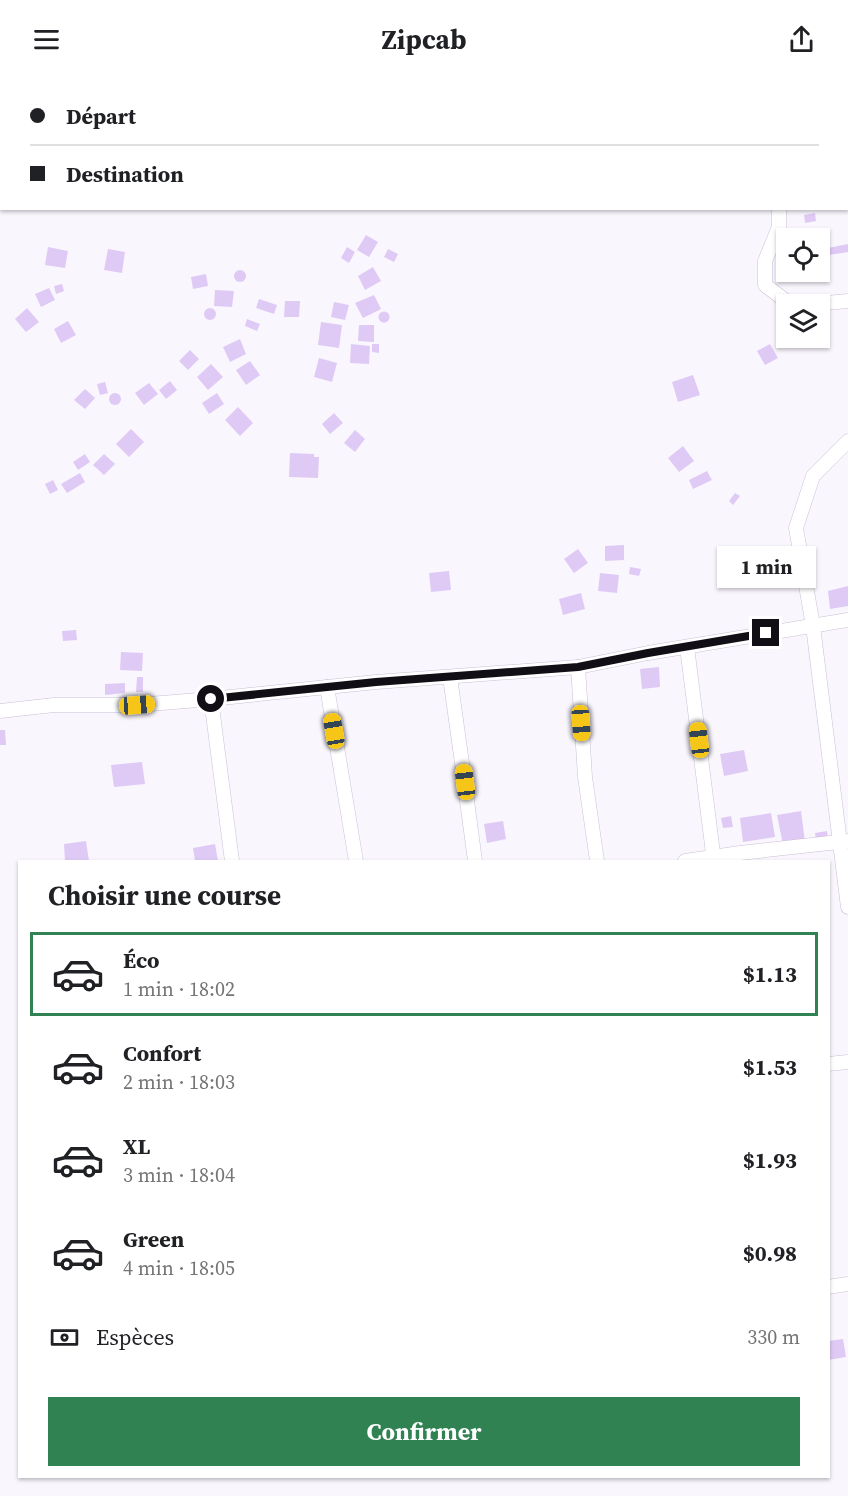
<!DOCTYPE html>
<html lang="fr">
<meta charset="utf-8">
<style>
body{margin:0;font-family:"Source Serif 4",serif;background:#f2f2f2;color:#202124;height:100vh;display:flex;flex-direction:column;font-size:22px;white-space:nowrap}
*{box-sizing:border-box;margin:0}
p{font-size:20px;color:#757577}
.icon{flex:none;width:33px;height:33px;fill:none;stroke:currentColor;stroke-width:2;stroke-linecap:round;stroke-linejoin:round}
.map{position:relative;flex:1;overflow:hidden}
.drawer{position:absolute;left:18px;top:782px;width:812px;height:618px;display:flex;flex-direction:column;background:#fff;border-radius:0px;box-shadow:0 2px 4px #0004}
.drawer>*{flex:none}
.banner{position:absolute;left:0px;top:0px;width:849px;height:132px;box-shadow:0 2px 4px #0004;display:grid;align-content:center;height:132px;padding:0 30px;background:#fff}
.controls{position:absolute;left:776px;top:150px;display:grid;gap:12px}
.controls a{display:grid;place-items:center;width:54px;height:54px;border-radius:0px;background:#fff;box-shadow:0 2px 4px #0004;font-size:30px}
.end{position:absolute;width:27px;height:27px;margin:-14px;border:8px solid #120e15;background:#fff;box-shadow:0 0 0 3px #fff}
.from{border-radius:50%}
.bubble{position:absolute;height:42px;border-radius:0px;background:#fff;box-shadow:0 2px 4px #0004;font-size:20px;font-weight:700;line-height:42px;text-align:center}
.car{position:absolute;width:18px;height:36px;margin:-18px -9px;border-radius:8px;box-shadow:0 0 4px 2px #0007;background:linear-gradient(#f5c518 24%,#345 0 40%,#f5c518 0 76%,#345 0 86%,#f5c518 0)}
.banner b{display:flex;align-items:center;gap:21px;height:57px;font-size:22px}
.banner b+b{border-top:2px solid #e0e0e0}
.banner i{width:15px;height:15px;background:#202124}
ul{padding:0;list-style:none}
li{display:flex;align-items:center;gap:18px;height:84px;margin:0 12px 9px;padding:0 18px;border:3px solid transparent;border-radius:0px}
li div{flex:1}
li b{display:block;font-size:22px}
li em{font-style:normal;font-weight:700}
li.selected{border-color:#308253}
li>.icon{width:54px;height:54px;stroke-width:1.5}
h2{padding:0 30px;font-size:27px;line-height:72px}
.pay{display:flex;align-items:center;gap:15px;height:66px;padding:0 30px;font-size:22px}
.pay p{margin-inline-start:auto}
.action{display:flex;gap:12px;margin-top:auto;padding:12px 30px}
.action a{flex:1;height:69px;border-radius:0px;background:#308253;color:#fff;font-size:24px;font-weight:700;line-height:69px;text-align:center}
header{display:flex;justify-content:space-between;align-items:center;height:78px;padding:0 30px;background:#fff;font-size:27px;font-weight:700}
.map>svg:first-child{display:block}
</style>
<header><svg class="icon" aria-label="menu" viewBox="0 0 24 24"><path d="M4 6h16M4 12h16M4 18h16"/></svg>Zipcab<svg class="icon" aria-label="share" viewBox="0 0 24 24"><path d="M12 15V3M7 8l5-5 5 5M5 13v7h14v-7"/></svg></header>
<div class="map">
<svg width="848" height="1418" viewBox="0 0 848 1418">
<rect width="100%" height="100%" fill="#faf6fe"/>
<g fill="#dfcaf5">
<path d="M815,135L816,143L805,145L804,137Z"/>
<path d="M366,157L378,164L369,179L357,172Z"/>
<path d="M848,166V174L829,177L828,170Z"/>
<path d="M48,169L68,173L65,190L45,187Z"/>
<path d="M347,169L355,174L349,185L341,180Z"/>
<path d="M108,171L125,174L122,195L104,192Z"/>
<path d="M388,171L398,176L394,184L384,179Z"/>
<path d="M373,189L381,203L365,212L358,198Z"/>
<circle cx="240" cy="198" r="6"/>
<path d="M206,196L208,208L193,211L191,199Z"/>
<path d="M62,206L64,213L56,216L54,208Z"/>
<path d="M49,210L55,222L41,229L35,216Z"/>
<path d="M215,212L234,213L232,229L214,228Z"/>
<path d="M374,217L381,231L363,240L355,225Z"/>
<path d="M259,221L277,227L274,236L256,230Z"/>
<path d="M285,223H300L299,239H284Z"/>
<path d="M334,224L349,227L345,242L331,239Z"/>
<path d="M27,230L39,244L26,254L15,241Z"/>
<circle cx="210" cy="236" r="6"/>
<circle cx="384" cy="239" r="5.5"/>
<path d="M247,241L260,246L257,253L245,248Z"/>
<path d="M68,243L76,257L61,265L54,251Z"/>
<path d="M321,244L342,247L339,270L318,267Z"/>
<path d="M359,247H374V264L358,263Z"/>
<path d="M240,261L246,276L230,284L223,269Z"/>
<path d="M351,266L370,268L369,286L350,285Z"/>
<path d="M372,266H379V275L372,274Z"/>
<path d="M770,266L778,280L765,287L757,273Z"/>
<path d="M190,272L199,281L188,292L179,283Z"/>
<path d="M319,280L337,285L332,304L314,299Z"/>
<path d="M250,283L260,297L246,307L236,292Z"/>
<path d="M211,286L223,299L208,312L197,299Z"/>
<path d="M693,297L700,317L678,324L672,304Z"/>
<path d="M170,303L177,312L166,321L159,312Z"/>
<path d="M105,304L108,315L100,317L97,306Z"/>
<path d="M149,305L158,316L144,327L135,315Z"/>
<path d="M85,311L95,320L85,331L74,322Z"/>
<circle cx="115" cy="321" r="6"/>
<path d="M217,315L224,326L209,336L202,325Z"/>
<path d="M238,329L253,345L240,358L225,342Z"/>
<path d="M334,335L343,345L330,356L322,346Z"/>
<path d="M131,351L144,364L129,379L116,366Z"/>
<path d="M355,352L365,361L355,374L344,365Z"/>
<path d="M683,368L694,383L679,394L668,380Z"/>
<path d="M290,375L314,376V379H319L318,400L289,399Z"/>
<path d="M85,376L90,384L78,392L73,384Z"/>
<path d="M104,376L115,386L104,397L93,387Z"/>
<path d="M707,393L712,402L693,411L689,402Z"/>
<path d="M80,395L85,404L67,415L61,406Z"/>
<path d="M53,402L58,412L50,416L45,406Z"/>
<path d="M735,415L740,418L733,427L729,423Z"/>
<path d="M624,467V482L605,483V468Z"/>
<path d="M578,471L588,485L574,495L564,481Z"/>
<path d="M630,489L641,491L639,498L629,496Z"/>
<path d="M449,493L451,512L431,514L429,495Z"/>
<path d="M600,495L619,497L617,515L598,513Z"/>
<path d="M848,508V528L830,531L828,513Z"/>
<path d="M581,515L585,531L563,537L559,521Z"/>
<path d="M76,552L77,562L63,563L62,553Z"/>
<path d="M121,574L143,575L142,593L120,592Z"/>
<path d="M659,589L660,609L642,611L640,591Z"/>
<path d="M137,599H143V614H136Z"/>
<path d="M125,605V615L105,617V606Z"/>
<path d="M0,652H5L6,667H0Z"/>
<path d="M744,672L748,693L724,698L720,676Z"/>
<path d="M142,684L145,706L114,709L111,687Z"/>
<path d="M801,733L805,764L783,767L777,737Z"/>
<path d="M771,735L775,759L743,764L740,740Z"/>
<path d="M731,738L733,749L723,750L721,740Z"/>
<path d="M503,743L506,761L487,765L484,746Z"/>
<path d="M827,753L828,761L816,763L815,755Z"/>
<path d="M86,763L89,783H65L64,766Z"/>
<path d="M215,766L218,783H195L193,770Z"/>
<path d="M843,1261L846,1279L828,1282V1263Z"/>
</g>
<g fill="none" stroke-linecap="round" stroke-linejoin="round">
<defs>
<g id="street">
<path d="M74,0L77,2"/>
<path d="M687,0L688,2"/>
<path d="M111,2V0"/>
<path d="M238,2V0"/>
<path d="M345,2V0"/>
<path d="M671,2V0"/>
<path d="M779,130V149L765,183V207L790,226"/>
<path d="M816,226L848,223"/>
<path d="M848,363L813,398L796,450L813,548L848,829"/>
<path d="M687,569L714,783"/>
<path d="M578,589L585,699L597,783"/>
<path d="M450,599L462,685L475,783"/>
<path d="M327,609L356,783"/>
<path d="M211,621L232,783"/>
<path d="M0,633L54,627H137L211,621L376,604L578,589L648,575L848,542"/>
<path d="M685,783L740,775L848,763"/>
<path d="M828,986L848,984"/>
<path d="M828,1209L848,1206"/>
</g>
</defs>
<use href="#street" stroke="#cac0d4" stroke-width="15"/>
<use href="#street" stroke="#fff" stroke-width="14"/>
</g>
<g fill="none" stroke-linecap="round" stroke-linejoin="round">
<path stroke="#120e15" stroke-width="8" d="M211,621L376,604L578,589L648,575L766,555"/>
</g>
</svg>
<div class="controls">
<a><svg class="icon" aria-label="locate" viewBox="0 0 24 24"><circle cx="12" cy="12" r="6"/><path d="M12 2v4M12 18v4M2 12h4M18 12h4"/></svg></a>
<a><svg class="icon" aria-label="layers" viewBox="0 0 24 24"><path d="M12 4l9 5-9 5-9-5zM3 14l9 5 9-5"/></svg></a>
</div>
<i class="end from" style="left:211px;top:621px"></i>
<i class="end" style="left:766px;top:555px"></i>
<div class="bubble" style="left:717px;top:468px;width:99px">1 min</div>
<i class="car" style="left:137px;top:627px;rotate:86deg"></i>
<i class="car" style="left:581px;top:645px;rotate:176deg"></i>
<i class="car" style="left:334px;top:653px;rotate:350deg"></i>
<i class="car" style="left:699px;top:662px;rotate:353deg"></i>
<i class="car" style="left:465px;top:704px;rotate:353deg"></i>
<div class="banner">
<b><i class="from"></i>Départ</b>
<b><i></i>Destination</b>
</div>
<section class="drawer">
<h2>Choisir une course</h2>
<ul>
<li class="selected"><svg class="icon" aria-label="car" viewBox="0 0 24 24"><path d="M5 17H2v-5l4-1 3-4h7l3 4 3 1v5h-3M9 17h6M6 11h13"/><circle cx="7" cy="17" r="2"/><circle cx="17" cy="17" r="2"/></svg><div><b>Éco</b><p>1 min · 18:02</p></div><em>$1.13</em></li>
<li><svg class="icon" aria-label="car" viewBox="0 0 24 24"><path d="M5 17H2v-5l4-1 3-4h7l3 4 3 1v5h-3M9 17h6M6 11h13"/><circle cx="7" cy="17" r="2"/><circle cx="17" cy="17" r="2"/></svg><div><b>Confort</b><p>2 min · 18:03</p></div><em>$1.53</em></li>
<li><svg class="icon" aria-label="car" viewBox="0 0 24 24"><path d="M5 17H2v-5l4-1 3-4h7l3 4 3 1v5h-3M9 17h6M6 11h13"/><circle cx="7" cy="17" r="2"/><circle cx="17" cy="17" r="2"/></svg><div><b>XL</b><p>3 min · 18:04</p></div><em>$1.93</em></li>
<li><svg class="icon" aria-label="car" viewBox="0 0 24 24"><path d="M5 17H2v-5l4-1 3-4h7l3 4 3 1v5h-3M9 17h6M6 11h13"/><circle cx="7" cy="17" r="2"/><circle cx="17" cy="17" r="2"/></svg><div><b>Green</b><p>4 min · 18:05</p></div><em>$0.98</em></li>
</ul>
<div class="pay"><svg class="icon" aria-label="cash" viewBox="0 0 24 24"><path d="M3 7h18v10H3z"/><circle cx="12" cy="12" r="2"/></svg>Espèces<p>330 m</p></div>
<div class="action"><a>Confirmer</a></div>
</section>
</div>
